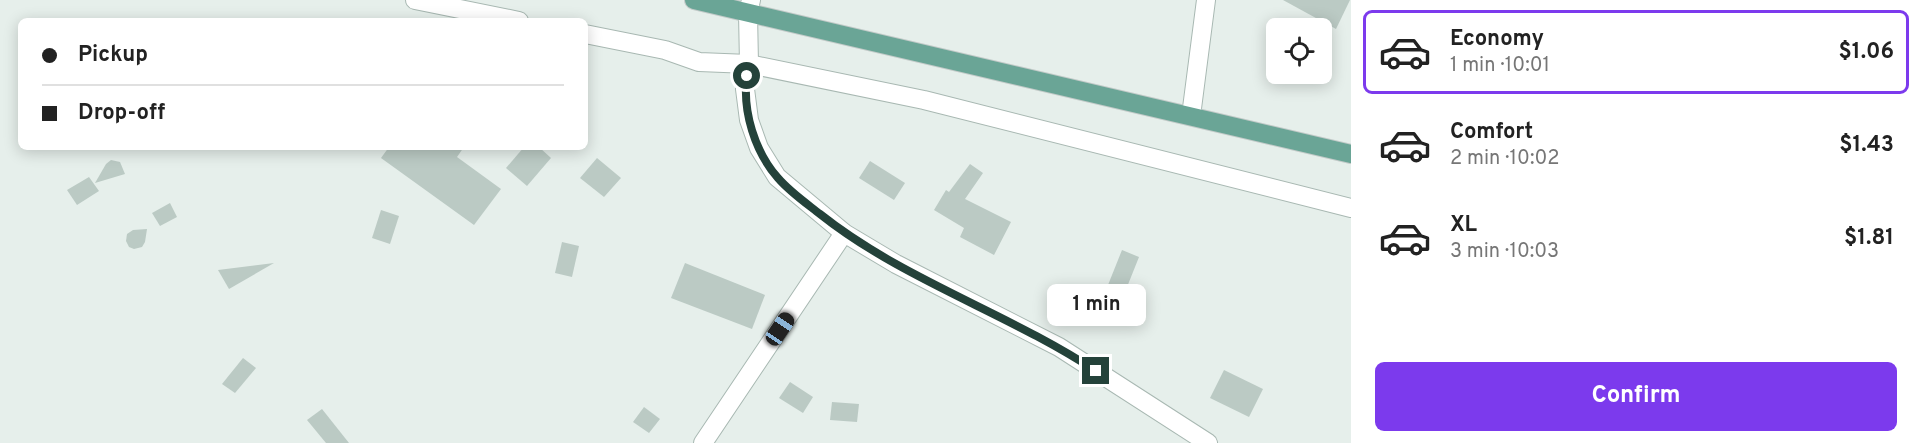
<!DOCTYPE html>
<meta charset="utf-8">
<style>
body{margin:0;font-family:Overpass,sans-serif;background:#f2f2f2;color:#222;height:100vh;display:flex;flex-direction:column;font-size:22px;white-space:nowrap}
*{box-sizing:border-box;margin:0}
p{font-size:20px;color:#767676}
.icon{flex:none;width:33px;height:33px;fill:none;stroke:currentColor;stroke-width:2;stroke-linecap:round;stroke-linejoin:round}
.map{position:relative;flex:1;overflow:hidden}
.side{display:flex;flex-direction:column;background:#fff;width:570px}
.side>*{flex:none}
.guide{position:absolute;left:18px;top:18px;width:570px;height:132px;border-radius:9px;box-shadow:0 3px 15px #0003;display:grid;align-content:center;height:132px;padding:0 24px;background:#fff}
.tools{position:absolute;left:1266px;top:18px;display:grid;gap:12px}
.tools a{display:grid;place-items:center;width:66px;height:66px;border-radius:9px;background:#fff;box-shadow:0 3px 15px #0003;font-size:30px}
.end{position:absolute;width:27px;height:27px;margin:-14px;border:8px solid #24423a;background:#fff;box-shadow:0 0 0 3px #fff}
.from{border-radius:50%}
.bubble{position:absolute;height:42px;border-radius:9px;background:#fff;box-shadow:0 3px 15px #0003;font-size:20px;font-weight:700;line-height:42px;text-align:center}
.car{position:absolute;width:18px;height:36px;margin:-18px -9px;border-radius:8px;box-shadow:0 0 4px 2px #0007;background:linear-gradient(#222 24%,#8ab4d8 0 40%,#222 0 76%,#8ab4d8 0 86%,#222 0)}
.guide b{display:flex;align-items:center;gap:21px;height:57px;font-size:22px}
.guide b+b{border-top:2px solid #e0e0e0}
.guide i{width:15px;height:15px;background:#222}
ul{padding:10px 0 0;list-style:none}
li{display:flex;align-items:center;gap:18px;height:84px;margin:0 12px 9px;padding:0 12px;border:3px solid transparent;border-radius:9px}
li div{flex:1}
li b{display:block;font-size:22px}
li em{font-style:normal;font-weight:700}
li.current{border-color:#7c3aed}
li>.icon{width:54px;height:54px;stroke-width:1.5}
.primary-button{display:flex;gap:12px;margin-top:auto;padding:12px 24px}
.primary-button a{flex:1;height:69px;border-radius:9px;background:#7c3aed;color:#fff;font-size:24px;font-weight:700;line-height:69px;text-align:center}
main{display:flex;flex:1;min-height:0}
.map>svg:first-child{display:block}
</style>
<main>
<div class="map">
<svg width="1351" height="443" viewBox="0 0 1351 443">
<rect width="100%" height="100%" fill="#e6efeb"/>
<g fill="#bbcac4">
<path d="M1283,0H1350L1336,29Z"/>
<path d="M389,147H464L457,157L501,189L474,225L381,158Z"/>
<path d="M524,147H539L551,158L527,186L506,168Z"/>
<path d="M597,158L621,178L604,197L580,178Z"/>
<path d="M111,160L120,162L125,174L95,183L106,164Z"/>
<path d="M870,161L905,183L894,200L859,178Z"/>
<path d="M970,164L983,173L965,199L1011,222L994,255L960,237L964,228L934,210L946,190L949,192Z"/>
<path d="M89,177L99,191L77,205L67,190Z"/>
<path d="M170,203L177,217L160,226L152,213Z"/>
<path d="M381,210L399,216L390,244L372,238Z"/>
<path d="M147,229L145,242L142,247L134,249L129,247L126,241L127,234L133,230Z"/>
<path d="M562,242L579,246L572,277L555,273Z"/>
<path d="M1122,250L1139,257L1123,297L1106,290Z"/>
<path d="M274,263L229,289L218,270Z"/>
<path d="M685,263L765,295L752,329L671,298Z"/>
<path d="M1070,286L1101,291L1096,314L1066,308Z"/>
<path d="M243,358L256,368L235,393L222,384Z"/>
<path d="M1224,370L1263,389L1249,417L1210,398Z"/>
<path d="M790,382L813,397L803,413L779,398Z"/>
<path d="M832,402L859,404L857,422L830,420Z"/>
<path d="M644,407L660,419L649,433L633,422Z"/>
<path d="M322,409L349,443H326L307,420Z"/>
</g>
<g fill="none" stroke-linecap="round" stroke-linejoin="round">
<defs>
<g id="minor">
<path d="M415,0L519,21"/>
<path d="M751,0L748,13L749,64L745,89L749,120L759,148L777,177L844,233L896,264L1059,347L1208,443"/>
<path d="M585,34L665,50L699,62L749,64L924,100L1351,208"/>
<path d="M1191,116L1206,0"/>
<path d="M703,443L844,233"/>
</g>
<path id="primary" d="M694,0L1351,154"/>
</defs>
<use href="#minor" stroke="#a8b8b2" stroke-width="20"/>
<use href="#primary" stroke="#c2cac8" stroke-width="20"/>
<use href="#minor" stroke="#fff" stroke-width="18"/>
<use href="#primary" stroke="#6aa596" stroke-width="18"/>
</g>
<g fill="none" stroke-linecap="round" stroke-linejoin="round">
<path stroke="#24423a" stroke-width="8" d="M747,76C742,111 755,152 778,178C790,192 806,203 820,214C903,280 1008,313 1096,371"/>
</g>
</svg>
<div class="tools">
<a><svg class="icon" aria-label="locate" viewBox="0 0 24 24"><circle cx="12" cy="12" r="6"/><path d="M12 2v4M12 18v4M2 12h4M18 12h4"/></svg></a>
</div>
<i class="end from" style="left:747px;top:76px"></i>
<i class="end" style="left:1096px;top:371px"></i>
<div class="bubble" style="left:1047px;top:284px;width:99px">1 min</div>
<i class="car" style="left:780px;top:329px;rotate:34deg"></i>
<div class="guide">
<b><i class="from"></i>Pickup</b>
<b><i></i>Drop-off</b>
</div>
</div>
<section class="side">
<ul>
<li class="current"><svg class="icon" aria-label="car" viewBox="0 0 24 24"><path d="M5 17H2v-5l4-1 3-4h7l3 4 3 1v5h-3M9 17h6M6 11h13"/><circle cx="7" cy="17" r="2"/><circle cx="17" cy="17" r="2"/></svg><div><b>Economy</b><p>1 min · 10:01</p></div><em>$1.06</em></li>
<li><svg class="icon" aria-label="car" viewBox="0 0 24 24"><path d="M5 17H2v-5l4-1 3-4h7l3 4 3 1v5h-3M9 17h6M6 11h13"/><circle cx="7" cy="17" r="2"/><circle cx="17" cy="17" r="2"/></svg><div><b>Comfort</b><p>2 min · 10:02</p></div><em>$1.43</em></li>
<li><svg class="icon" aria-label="car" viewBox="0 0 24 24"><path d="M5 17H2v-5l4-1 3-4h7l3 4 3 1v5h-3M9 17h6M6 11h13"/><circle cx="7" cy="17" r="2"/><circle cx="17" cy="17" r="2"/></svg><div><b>XL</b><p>3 min · 10:03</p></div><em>$1.81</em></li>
</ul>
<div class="primary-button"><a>Confirm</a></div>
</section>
</main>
